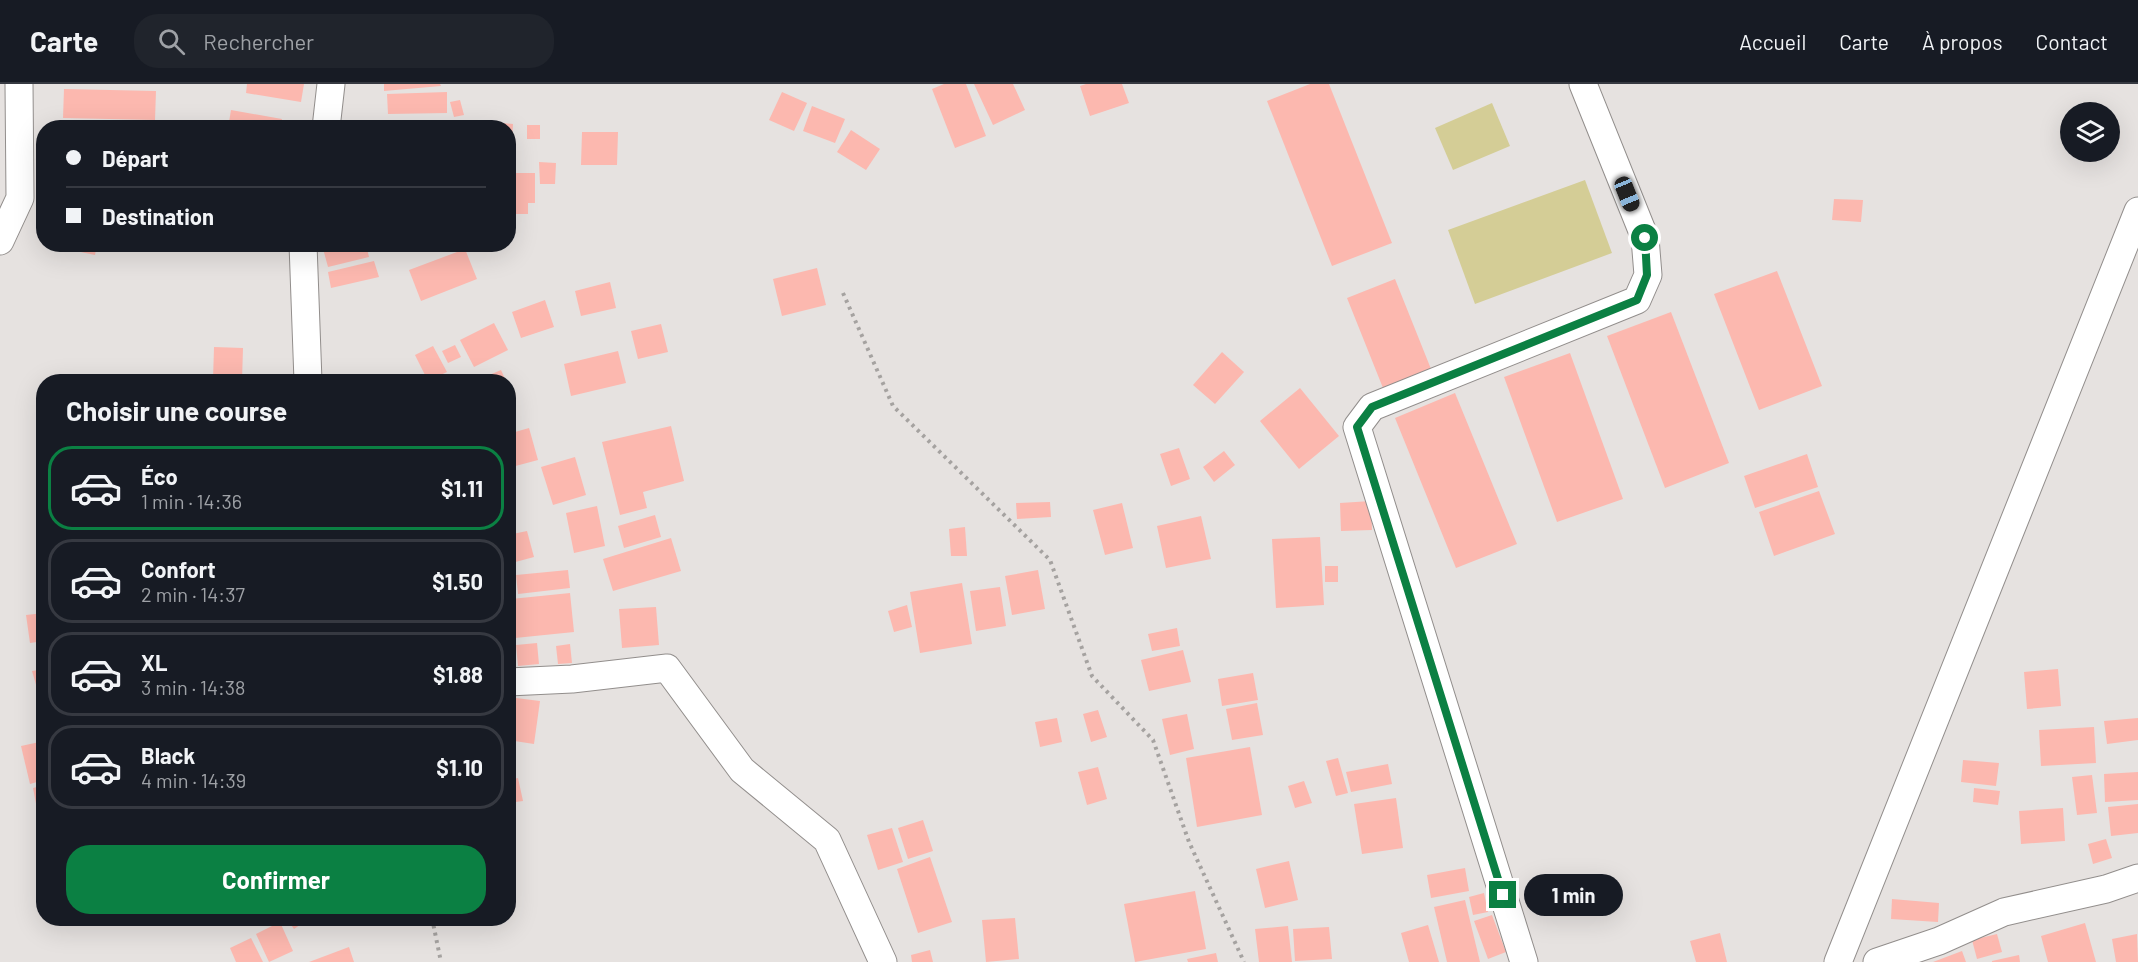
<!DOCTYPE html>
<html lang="fr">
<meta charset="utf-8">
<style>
body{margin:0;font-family:Barlow,sans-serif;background:#20242c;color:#f1f3f6;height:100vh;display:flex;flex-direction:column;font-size:22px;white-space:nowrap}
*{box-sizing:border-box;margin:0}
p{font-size:20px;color:#9ea1a6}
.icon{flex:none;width:33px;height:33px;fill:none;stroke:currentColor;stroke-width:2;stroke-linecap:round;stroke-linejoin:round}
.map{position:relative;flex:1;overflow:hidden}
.panel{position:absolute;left:36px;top:290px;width:480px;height:552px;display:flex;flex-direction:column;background:#171b24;border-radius:24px;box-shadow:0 6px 24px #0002}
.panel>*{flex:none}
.top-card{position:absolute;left:36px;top:36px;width:480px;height:132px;border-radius:24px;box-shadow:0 6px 24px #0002;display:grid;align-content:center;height:132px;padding:0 30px;background:#171b24}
.controls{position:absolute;left:2060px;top:18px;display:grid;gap:12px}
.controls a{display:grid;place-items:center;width:60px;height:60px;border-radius:50%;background:#171b24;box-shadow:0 6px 24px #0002;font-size:30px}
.end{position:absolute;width:27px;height:27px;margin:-14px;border:8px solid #0b8043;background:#fff;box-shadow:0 0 0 3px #fff}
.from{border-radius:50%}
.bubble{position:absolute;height:42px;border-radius:21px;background:#171b24;box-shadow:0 6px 24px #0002;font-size:20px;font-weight:700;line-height:42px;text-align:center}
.car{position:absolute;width:18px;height:36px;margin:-18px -9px;border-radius:8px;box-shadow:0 0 4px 2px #0007;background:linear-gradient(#222 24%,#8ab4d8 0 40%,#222 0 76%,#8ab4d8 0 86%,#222 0)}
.top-card b{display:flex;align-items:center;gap:21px;height:57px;font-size:22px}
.top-card b+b{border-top:2px solid #363941}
.top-card i{width:15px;height:15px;background:#f1f3f6}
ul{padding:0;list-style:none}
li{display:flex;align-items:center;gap:18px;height:84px;margin:0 12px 9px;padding:0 18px;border:3px solid #363941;border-radius:24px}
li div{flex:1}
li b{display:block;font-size:22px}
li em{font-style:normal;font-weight:700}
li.selected{border-color:#0b8043}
li>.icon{width:54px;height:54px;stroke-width:1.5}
h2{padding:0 30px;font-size:27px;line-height:72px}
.action{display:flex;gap:12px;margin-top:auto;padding:12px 30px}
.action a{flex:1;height:69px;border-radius:24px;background:#0b8043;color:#fff;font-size:24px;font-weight:700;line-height:69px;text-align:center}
header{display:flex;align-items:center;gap:36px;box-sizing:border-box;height:84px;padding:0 30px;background:#171b24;border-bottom:2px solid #363941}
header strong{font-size:28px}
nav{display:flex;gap:33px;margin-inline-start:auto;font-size:21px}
.search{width:420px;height:54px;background:#20242c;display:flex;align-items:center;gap:15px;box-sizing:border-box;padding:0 21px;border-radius:24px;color:#9ea1a6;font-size:22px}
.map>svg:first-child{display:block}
</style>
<header>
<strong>Carte</strong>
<div class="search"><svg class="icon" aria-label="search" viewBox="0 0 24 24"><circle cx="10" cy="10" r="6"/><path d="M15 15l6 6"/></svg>Rechercher</div>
<nav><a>Accueil</a><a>Carte</a><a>À propos</a><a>Contact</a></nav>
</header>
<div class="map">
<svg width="2138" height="878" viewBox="0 0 2138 878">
<rect width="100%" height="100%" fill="#e6e2e0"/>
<g fill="#d4cd96">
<path d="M1492,19L1510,62L1453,86L1435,44Z"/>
<path d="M1585,96L1612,169L1475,220L1448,146Z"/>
</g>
<g fill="#fcb8af">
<path d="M247,0H304L301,18L246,9Z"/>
<path d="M384,0H440L441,2L384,7Z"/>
<path d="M944,0H966L986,52L955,64L932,5Z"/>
<path d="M974,0H1013L1025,26L993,41Z"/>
<path d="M1086,0H1122L1129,19L1090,32L1080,2Z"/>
<path d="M1310,0H1329L1392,159L1332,182L1267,17Z"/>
<path d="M64,5L156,7L155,36L63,34Z"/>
<path d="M447,8V29L388,30L387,10Z"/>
<path d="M782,8L807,19L794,47L769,36Z"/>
<path d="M460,16L464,31L454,33L450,18Z"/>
<path d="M812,22L845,35L835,59L803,47Z"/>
<path d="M231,26L282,35L280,44H228Z"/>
<path d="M371,36L372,44H355V37Z"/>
<path d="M381,37L427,38V44H381Z"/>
<path d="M501,39L513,40L511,76H508V44H500Z"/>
<rect x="527" y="41" width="13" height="14"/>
<path d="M851,46L880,65L866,86L837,68Z"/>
<path d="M582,48H618L617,81H581Z"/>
<path d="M539,78L556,79L555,100H540Z"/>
<path d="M508,89H535V119H528V130H508Z"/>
<path d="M1834,115L1863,116L1861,138L1832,136Z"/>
<path d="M77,160H97L95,171L76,167Z"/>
<path d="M366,160L369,173L328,183L322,161Z"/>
<path d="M465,165L477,195L421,217L409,186Z"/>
<path d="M374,177L379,193L331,204L328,188Z"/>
<path d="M817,184L826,221L782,232L773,195Z"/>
<path d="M1777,187L1822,302L1759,326L1714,210Z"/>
<path d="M1395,195L1433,290L1385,309L1347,214Z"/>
<path d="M610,198L616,224L581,232L575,207Z"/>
<path d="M545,216L554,243L521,254L512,228Z"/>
<path d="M1671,228L1729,379L1665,404L1607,252Z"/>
<path d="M494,239L508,266L474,283L460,256Z"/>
<path d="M661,240L668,268L638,275L631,247Z"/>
<path d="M455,261L461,273L448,279L442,267Z"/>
<path d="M433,262L447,288L428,297L415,271Z"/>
<path d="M214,263L243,264L242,297L213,296Z"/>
<path d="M618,267L626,299L571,312L564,280Z"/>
<path d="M1222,268L1244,288L1215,320L1193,301Z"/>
<path d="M1570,269L1623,415L1557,438L1504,293Z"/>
<path d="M501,286L506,297H489L487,292Z"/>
<path d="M1300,304L1339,352L1299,385L1260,337Z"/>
<path d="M1455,309L1517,460L1456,484L1395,334Z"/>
<path d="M671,342L684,397L643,408L647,424L620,431L602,358Z"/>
<path d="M529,344L538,376L508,384V350Z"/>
<path d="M1179,364L1190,395L1171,402L1160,370Z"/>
<path d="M1224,367L1235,381L1214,398L1203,383Z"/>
<path d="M1807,370L1818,403L1755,424L1744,392Z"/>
<path d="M575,373L586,411L553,421L541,383Z"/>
<path d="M1819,407L1835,450L1774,472L1759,428Z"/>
<path d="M1371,417L1372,446L1341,447L1340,419Z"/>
<path d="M1050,418L1051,433L1017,435L1016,419Z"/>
<path d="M1122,419L1133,464L1105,471L1093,426Z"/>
<path d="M597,422L605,462L574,469L566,429Z"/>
<path d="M655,431L661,453L624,464L618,442Z"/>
<path d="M1201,432L1211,475L1166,484L1157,442Z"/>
<path d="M965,443L967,472H951L949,445Z"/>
<path d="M527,447L534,473L508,480V451Z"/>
<path d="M1320,453L1324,521L1276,524L1272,455Z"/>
<path d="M671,454L681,487L613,507L603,475Z"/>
<rect x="1325" y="482" width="13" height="16"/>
<path d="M568,486L570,504L518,510L516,491Z"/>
<path d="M1038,486L1045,525L1012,531L1005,492Z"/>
<path d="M962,499L972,560L920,569L910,508Z"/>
<path d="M1000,503L1006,542L976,547L970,507Z"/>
<path d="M570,509L574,548L515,554L511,515Z"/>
<path d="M907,521L912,543L894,548L888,527Z"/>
<path d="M656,523L659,561L622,564L619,525Z"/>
<path d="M44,529V557L30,559L26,531Z"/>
<path d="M1177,544L1180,562L1152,567L1148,550Z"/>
<path d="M537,559L539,580L518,582L516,561Z"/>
<path d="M570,560L572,579L558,580L556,562Z"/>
<path d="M1183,566L1191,598L1149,607L1141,576Z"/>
<path d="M44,585V602L37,604L32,587Z"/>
<path d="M2058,585L2061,622L2027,625L2024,588Z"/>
<path d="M1253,589L1258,616L1222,622L1218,595Z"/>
<path d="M508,613L540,617L534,660L508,656Z"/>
<path d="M1257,619L1263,651L1232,656L1226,625Z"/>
<path d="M1098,626L1107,653L1091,658L1083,630Z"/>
<path d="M1187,630L1194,665L1170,671L1162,635Z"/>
<path d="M1057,634L1062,658L1040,663L1035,638Z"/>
<path d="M2138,634V656L2107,660L2104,637Z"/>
<path d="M2094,643L2096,679L2041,682L2039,646Z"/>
<path d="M44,657V696L30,700L21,662Z"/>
<path d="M1250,663L1262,731L1197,743L1186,674Z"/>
<path d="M1338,674L1348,709L1336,712L1326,677Z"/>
<path d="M1963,676L1999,679L1996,702L1961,698Z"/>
<path d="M1388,680L1392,700L1351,708L1346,688Z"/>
<path d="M1098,683L1107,715L1087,721L1078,688Z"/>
<path d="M2138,688V716L2105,718L2104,690Z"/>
<path d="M2092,691L2097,729L2077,731L2072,693Z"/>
<path d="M518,694L523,717L508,719V696Z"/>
<path d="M1304,697L1312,719L1295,724L1288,702Z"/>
<path d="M44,701V723L37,725L33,704Z"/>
<path d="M1974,704L2000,707L1998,721L1973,718Z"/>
<path d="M1396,714L1403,764L1362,770L1354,720Z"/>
<path d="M2138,720V749L2111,752L2108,723Z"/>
<path d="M2063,724L2065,757L2021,760L2019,727Z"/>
<path d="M923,736L933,767L908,775L898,744Z"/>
<path d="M892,744L903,778L878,786L867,751Z"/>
<path d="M2106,755L2112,774L2093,780L2088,760Z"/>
<path d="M930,773L952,838L918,849L897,785Z"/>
<path d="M1289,777L1298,816L1265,824L1256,785Z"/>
<path d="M1465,784L1469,807L1431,814L1427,791Z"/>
<path d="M1195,807L1206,865L1135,878L1124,820Z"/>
<path d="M1484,809L1488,828L1473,831L1469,813Z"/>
<path d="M1892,815L1939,819L1938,838L1891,835Z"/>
<path d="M1465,816L1480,878H1447L1434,823Z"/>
<path d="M1492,831L1506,868L1488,875L1474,837Z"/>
<path d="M286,834H310L294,845Z"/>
<path d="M1015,834L1019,875L986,878L982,836Z"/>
<path d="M280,838L293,867L269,878L256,850Z"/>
<path d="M2085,839L2096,878H2048L2041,852Z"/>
<path d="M1428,841L1439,878H1409L1401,849Z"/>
<path d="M1288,842L1292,878H1259L1255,845Z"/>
<path d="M1329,843L1332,875L1295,877L1293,845Z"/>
<path d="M1720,849L1727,878H1696L1690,857Z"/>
<path d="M1997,850L2002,868L1977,875L1972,856Z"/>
<path d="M2137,850L2138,878H2116L2112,855Z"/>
<path d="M251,854L263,878H236L230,864Z"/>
<path d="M349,863L354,878H309Z"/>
<path d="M930,866L933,878H912L911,871Z"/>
<path d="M1962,867L1966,878H1933Z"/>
<path d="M1216,869L1218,878H1188L1187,875Z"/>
<path d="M2019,871L2020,878H1992V877Z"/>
</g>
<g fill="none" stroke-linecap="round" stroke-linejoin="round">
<defs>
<g id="minor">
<path d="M326,44L331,0"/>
<path d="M0,157L20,114L19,0"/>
<path d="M303,160L308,297"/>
<path d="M508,598L572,595L667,584L742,686L827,756L883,878"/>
<path d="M1524,878L1357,343L1372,323L1637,216L1648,191L1645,154L1583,0"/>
<path d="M1838,878L2138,127"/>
<path d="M1877,878L1939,857L2004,828L2106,805L2138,794"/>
</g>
</defs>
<use href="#minor" stroke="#928e8c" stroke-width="29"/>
<g stroke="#a5a2a0" stroke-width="4" stroke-dasharray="3 4.5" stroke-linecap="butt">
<path d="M843,209L893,322L1050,476L1092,592L1153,656L1189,758L1244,878"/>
<path d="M432,834L441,878"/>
</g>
<use href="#minor" stroke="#fff" stroke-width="27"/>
</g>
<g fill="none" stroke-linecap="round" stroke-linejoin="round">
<path stroke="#0b8043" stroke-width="8" d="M1503,811L1357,343L1372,323L1637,216L1647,191L1645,154"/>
</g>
</svg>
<div class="controls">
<a><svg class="icon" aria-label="layers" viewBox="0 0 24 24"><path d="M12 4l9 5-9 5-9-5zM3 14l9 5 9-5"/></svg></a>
</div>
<i class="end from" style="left:1645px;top:154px"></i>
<i class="end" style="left:1503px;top:811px"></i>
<div class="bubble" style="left:1524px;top:790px;width:99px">1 min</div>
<i class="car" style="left:1627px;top:110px;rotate:158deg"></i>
<div class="top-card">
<b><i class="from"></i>Départ</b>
<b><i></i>Destination</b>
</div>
<section class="panel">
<h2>Choisir une course</h2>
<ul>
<li class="selected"><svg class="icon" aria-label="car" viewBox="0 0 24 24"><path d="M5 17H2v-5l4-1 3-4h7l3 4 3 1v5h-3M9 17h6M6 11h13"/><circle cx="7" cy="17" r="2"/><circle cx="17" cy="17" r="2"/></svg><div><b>Éco</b><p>1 min · 14:36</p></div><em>$1.11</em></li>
<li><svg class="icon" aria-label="car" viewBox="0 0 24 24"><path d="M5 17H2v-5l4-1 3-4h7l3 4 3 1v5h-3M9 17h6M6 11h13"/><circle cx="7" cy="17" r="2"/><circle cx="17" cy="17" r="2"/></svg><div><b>Confort</b><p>2 min · 14:37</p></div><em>$1.50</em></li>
<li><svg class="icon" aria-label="car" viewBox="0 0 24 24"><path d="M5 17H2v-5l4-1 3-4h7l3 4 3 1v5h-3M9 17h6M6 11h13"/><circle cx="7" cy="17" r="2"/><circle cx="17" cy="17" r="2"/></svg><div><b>XL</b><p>3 min · 14:38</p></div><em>$1.88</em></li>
<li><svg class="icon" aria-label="car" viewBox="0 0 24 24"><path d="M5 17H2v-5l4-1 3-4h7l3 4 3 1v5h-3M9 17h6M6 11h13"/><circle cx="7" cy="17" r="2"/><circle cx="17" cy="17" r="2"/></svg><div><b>Black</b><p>4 min · 14:39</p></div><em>$1.10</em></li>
</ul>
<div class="action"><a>Confirmer</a></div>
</section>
</div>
